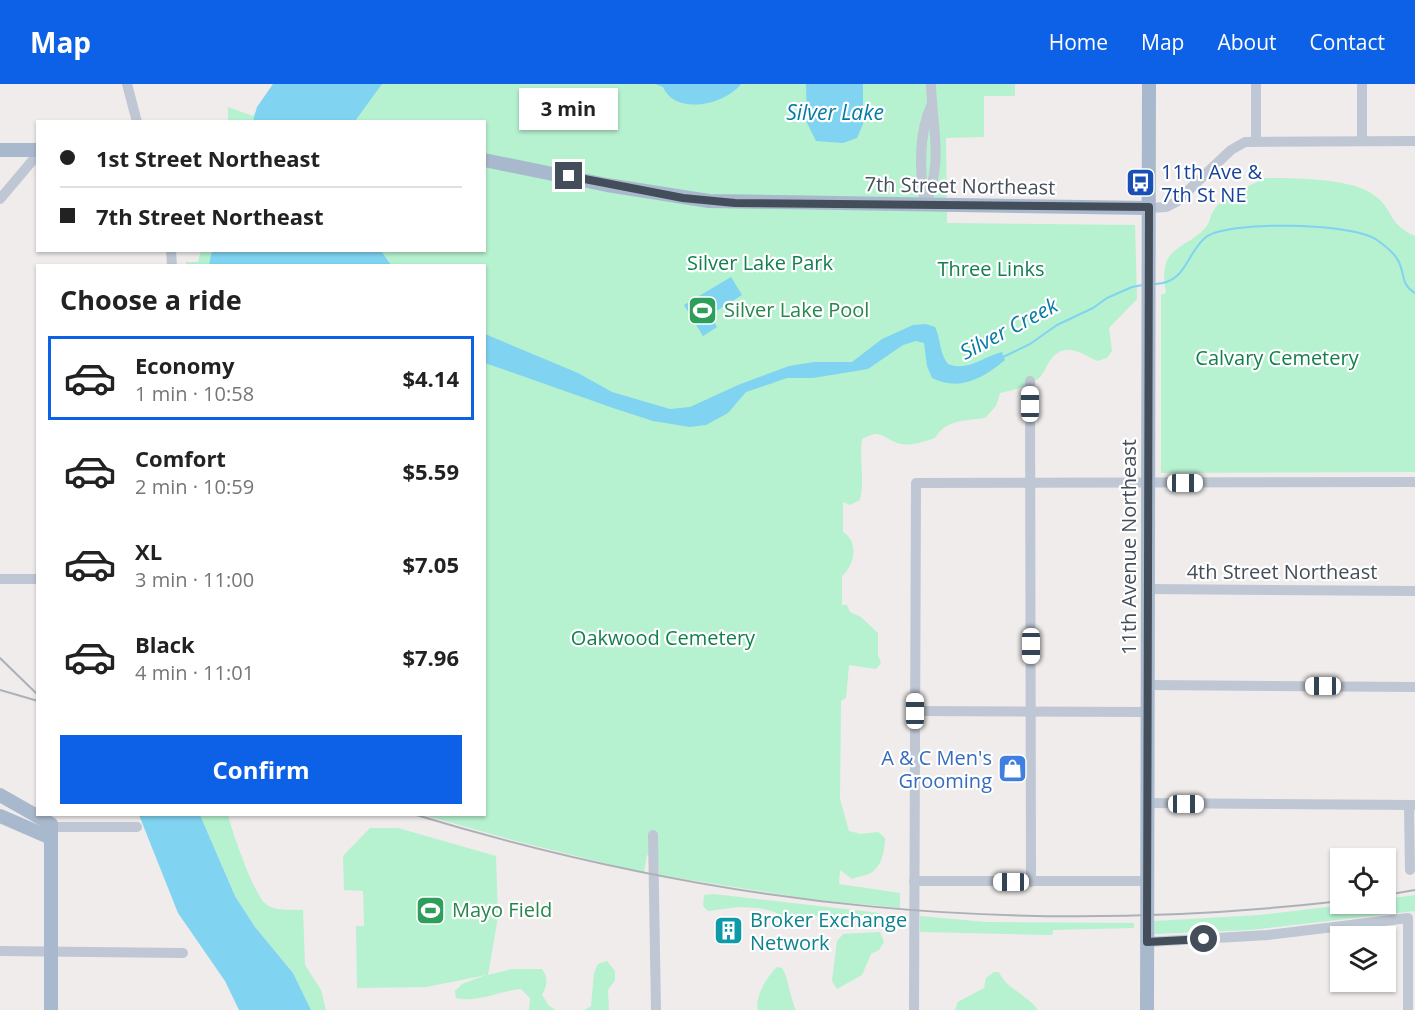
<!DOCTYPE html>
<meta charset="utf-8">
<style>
body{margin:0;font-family:"Open Sans",sans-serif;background:#f2f2f2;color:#222;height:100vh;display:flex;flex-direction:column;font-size:22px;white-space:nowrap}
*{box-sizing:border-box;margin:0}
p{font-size:20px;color:#767676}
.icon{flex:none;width:33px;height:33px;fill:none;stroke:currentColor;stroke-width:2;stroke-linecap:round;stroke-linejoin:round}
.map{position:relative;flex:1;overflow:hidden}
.panel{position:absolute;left:36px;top:180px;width:450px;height:552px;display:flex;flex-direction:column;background:#fff;border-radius:0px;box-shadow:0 2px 4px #0004}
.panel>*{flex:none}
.guide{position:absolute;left:36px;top:36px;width:450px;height:132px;border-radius:0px;box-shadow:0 2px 4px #0004;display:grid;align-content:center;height:132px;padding:0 24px;background:#fff}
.controls{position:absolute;left:1330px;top:764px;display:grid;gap:12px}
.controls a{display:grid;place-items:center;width:66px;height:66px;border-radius:0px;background:#fff;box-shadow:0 2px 4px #0004;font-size:30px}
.end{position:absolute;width:27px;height:27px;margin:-14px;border:8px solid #434e5a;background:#fff;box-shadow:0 0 0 3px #fff}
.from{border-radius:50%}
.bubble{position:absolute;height:42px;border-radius:0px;background:#fff;box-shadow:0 2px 4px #0004;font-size:20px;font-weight:700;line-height:42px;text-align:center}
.car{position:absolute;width:18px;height:36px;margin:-18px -9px;border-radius:8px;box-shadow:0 0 4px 2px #0007;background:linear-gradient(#fff 24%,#345 0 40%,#fff 0 76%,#345 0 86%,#fff 0)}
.guide b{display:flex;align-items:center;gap:21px;height:57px;font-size:22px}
.guide b+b{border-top:2px solid #e0e0e0}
.guide i{width:15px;height:15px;background:#222}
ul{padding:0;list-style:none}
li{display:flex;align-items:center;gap:18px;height:84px;margin:0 12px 9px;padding:0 12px;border:3px solid transparent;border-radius:0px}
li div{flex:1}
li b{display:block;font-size:22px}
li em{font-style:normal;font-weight:700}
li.active{border-color:#0d61e7}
li>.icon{width:54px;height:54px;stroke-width:1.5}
h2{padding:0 24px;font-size:27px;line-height:72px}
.primary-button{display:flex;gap:12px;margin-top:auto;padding:12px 24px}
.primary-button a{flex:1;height:69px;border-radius:0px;background:#0d61e7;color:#fff;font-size:24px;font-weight:700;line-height:69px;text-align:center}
header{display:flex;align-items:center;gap:36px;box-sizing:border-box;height:84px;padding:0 30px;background:#0d61e7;color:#fff}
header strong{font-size:28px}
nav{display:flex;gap:33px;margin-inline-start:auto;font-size:21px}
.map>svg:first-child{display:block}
</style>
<header>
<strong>Map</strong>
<nav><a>Home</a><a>Map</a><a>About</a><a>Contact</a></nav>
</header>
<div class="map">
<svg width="1415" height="926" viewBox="0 0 1415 926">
<rect width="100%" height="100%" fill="#efeceb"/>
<g fill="#b6f1d0">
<path d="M273,0H1015V12H984V53L946,54L947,139L1135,141L1137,215L1109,244L1112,267L1107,274L1097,277C1078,267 1063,257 1049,278C1046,283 1043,291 1039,294C1029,303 1012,306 1000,309L996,322L985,334C964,337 947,335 935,354C923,358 910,363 897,359C880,352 881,345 862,355C859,376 865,395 860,416L850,421L843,418V448C859,457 855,481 842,492V521H847L850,528L861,533L878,549V571L881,579L876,585L849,581L846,614L841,617L840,715L849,747L861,750L878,748L885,754C885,767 881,787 866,791C861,793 857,792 852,795L840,786L839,800L900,809V824L810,815L659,791L658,774L647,771L644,789L516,757L424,731L484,730V182H186V178H198L201,166H484V38L228,37V23L253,32Z"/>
<path d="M1265,94C1293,94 1352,94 1374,111C1394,125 1387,140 1415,152V388L1161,389V211L1166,209C1157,160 1184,168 1206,143C1210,139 1210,131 1214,126C1224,110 1249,103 1265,94Z"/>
<path d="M200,731H228C232,747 254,812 266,820C275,828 292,825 303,826L305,881L321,906L326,926H311L293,889L255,843L235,812Z"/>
<path d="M370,744H398L496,772L498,833L488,891L512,885H542C549,895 547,901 542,911L549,922L556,926H529L530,914L521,905C499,907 478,919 456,914L455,907L462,900L486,891L426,903L357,904L356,842H364L363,807L344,806L343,772Z"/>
<path d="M714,810L880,829L882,834L874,837L808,831L794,836L784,835L775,828L759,824L738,823L708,827L703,822L704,811Z"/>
<path d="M1415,811V827L1250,846L1154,850V837L1259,831L1361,819H1386V815Z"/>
<path d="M920,832L986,838L1134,839V844L1053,846L1052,851L920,848Z"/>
<path d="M880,848L884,858L879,866L871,870L862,891L837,905L832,897L837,857L843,850Z"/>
<path d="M607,877L615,887V896L608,906L609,926H584L591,922L594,889L598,880Z"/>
<path d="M777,883L782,884C788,892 790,914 796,926H758C754,914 768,891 777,883Z"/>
<path d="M994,888H999C1006,905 1027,910 1038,926H955L958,918L984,904L986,894Z"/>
</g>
<g fill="#80d3f1">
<path d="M273,0H382L355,37H253L257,23Z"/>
<path d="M655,0H741C725,21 675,32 663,3Z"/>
<path d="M806,0H863V40L857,54L843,59L816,57L807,39Z"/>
<path d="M212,167H381L391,181H209Z"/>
<path d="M731,193L742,211L710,231L717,243L703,252L684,221Z"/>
<path d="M926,240L935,243C941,255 939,269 948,280C968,288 982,273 1002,268L1005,276C983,294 960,308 932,294L927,282L924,259L916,257L903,261L868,285L813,294H787L764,302L746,308L728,329L706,341L690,343L653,337L613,324L485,279V250L578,289L612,308L670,325L690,323L738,301L789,282L814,278H852L882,255L913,241Z"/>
<path d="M139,731H200L235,812L255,843L293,889L311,926H239L225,897L178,829Z"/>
</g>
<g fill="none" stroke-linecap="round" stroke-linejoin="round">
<g stroke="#80d3f1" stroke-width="2">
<path d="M1155,200C1187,199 1186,169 1206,153C1228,136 1355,139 1377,156C1384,161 1396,171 1399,178C1405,191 1401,201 1415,209"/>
<path d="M1003,273L1030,260L1057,241L1093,224L1107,214L1132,203L1143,201"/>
</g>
<g stroke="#bec7d3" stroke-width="10">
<path d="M127,0L137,38"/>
<path d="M1256,0V57"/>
<path d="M1362,0V57"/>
<path d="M0,115L38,70"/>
<path d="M925,121C944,79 932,43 931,0"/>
<path d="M925,121C920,91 918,51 931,22"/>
<path d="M1149,124L1166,123L1176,118L1231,66L1245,58L1415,57"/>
<path d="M171,166L172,182"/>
<path d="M1030,297L1031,798"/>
<path d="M0,495H38"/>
<path d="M1148,505L1415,507"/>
<path d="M1149,601L1415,603"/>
<path d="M915,627L1148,628"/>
<path d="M1148,719L1415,721"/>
<path d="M1409,721L1410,786"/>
<path d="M51,743H137"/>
<path d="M653,751L656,926"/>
<path d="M914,797H1147"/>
<path d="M1147,858L1268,851L1408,834V926"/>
<path d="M0,867L183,869"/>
<path d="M914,926L916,399L1415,398"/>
</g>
<g stroke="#a9b9cd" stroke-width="14">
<path d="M0,66H38"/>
<path d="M484,76L607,101L709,117L1149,124"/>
<path d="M0,711L51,740V926"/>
<path d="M0,732L51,754"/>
<path d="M1147,926L1149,0"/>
</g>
<g stroke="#adb1b7" stroke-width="2">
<path d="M0,574L38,611"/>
<path d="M0,606L38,617"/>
<path d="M413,730C722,824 1020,854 1341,817"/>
<path d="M1386,811L1415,806"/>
</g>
</g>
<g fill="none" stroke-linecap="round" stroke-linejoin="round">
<path stroke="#434e5a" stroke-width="8" d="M569,92L683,114L735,119L1149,123L1147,858L1204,855"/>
</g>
<defs>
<symbol id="bus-square" viewBox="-11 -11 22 22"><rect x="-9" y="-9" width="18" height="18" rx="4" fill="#1a4fb4" stroke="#fff"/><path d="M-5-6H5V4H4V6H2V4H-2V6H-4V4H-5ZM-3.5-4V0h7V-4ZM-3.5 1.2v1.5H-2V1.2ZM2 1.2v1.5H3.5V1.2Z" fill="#fff"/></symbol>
<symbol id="stadium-square" viewBox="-11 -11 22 22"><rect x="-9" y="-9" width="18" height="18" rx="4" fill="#2e9e5b" stroke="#fff"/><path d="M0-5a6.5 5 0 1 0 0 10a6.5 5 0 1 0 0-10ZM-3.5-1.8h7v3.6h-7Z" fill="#fff"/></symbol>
<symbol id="shop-square" viewBox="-11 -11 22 22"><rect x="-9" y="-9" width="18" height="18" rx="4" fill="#3f7fe0" stroke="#fff"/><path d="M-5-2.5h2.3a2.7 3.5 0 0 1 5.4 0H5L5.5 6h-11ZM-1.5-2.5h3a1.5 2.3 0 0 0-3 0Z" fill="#fff"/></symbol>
<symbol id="building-square" viewBox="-11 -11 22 22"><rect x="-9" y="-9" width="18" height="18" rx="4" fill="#0f9aa8" stroke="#fff"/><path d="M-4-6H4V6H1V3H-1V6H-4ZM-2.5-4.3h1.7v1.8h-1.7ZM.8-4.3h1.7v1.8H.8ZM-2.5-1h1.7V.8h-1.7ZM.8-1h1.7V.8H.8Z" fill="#fff"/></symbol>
</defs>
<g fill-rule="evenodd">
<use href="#bus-square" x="1124" y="82" width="33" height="33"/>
<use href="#stadium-square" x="686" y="210" width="33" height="33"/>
<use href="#shop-square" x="996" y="668" width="33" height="33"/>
<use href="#stadium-square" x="414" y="810" width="33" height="33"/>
<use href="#building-square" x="712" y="830" width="33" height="33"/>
</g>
<g text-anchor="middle" stroke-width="4.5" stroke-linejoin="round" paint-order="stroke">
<g font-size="20" fill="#164399" stroke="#fff" text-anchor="start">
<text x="1161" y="95">11th Ave &amp;<tspan x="1161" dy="23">7th St NE</tspan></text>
</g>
<g font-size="20" fill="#434e5a" stroke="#fff">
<text transform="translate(960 102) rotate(1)" y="7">7th Street Northeast</text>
<text transform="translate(1129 463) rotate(-90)" y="7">11th Avenue Northeast</text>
<text x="1282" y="495">4th Street Northeast</text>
</g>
<g font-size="20" fill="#117f4e" stroke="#fff">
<text x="760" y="186">Silver Lake Park</text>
<text x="991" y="192">Three Links</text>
<text x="1277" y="281">Calvary Cemetery</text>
<text x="663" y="561">Oakwood Cemetery</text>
</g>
<g font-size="20" fill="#27864d" stroke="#fff" text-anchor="start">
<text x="724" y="233">Silver Lake Pool</text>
<text x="452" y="833">Mayo Field</text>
</g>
<g font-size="20" fill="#366cbe" stroke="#fff" text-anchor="end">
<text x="992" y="681">A &amp; C Men's<tspan x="992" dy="23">Grooming</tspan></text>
</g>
<g font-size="20" fill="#0d838f" stroke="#fff" text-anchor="start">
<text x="750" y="843">Broker Exchange<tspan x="750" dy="23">Network</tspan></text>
</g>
<g font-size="21" font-style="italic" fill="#047ba5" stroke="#fff">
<text x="835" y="36">Silver Lake</text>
<text transform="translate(1009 245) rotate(-28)" y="7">Silver Creek</text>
</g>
</g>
</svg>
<div class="controls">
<a><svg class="icon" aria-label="locate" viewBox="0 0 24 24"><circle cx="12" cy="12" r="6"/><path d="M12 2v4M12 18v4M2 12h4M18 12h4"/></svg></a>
<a><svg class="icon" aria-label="layers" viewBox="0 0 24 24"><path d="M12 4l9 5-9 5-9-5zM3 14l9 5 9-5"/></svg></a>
</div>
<i class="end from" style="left:1204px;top:855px"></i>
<i class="end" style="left:569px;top:92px"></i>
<div class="bubble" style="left:519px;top:4px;width:99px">3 min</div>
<i class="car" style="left:1030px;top:320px;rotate:0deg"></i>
<i class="car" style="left:1185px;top:399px;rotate:90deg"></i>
<i class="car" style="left:1031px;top:562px;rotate:180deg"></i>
<i class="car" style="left:1323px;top:602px;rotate:270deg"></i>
<i class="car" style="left:915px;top:627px;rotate:0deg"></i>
<i class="car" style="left:1186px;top:720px;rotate:90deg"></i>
<i class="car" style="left:1011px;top:798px;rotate:270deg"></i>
<div class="guide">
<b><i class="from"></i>1st Street Northeast</b>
<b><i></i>7th Street Northeast</b>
</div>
<section class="panel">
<h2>Choose a ride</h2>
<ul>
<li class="active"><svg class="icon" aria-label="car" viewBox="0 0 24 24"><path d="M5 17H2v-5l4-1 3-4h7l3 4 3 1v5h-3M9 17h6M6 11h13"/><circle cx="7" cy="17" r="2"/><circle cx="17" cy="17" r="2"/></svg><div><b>Economy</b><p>1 min · 10:58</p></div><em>$4.14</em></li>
<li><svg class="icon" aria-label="car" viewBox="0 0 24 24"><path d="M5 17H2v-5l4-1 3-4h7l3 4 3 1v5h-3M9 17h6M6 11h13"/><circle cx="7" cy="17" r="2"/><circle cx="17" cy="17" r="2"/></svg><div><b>Comfort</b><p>2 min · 10:59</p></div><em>$5.59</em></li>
<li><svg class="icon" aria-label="car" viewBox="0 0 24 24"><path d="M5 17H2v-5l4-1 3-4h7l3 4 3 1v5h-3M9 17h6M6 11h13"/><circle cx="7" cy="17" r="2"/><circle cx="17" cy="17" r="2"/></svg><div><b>XL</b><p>3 min · 11:00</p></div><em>$7.05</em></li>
<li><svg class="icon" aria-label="car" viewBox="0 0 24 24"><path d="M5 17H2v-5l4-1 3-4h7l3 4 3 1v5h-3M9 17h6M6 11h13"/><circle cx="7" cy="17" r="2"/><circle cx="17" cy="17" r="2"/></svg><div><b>Black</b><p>4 min · 11:01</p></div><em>$7.96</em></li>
</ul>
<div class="primary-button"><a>Confirm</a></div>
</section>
</div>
